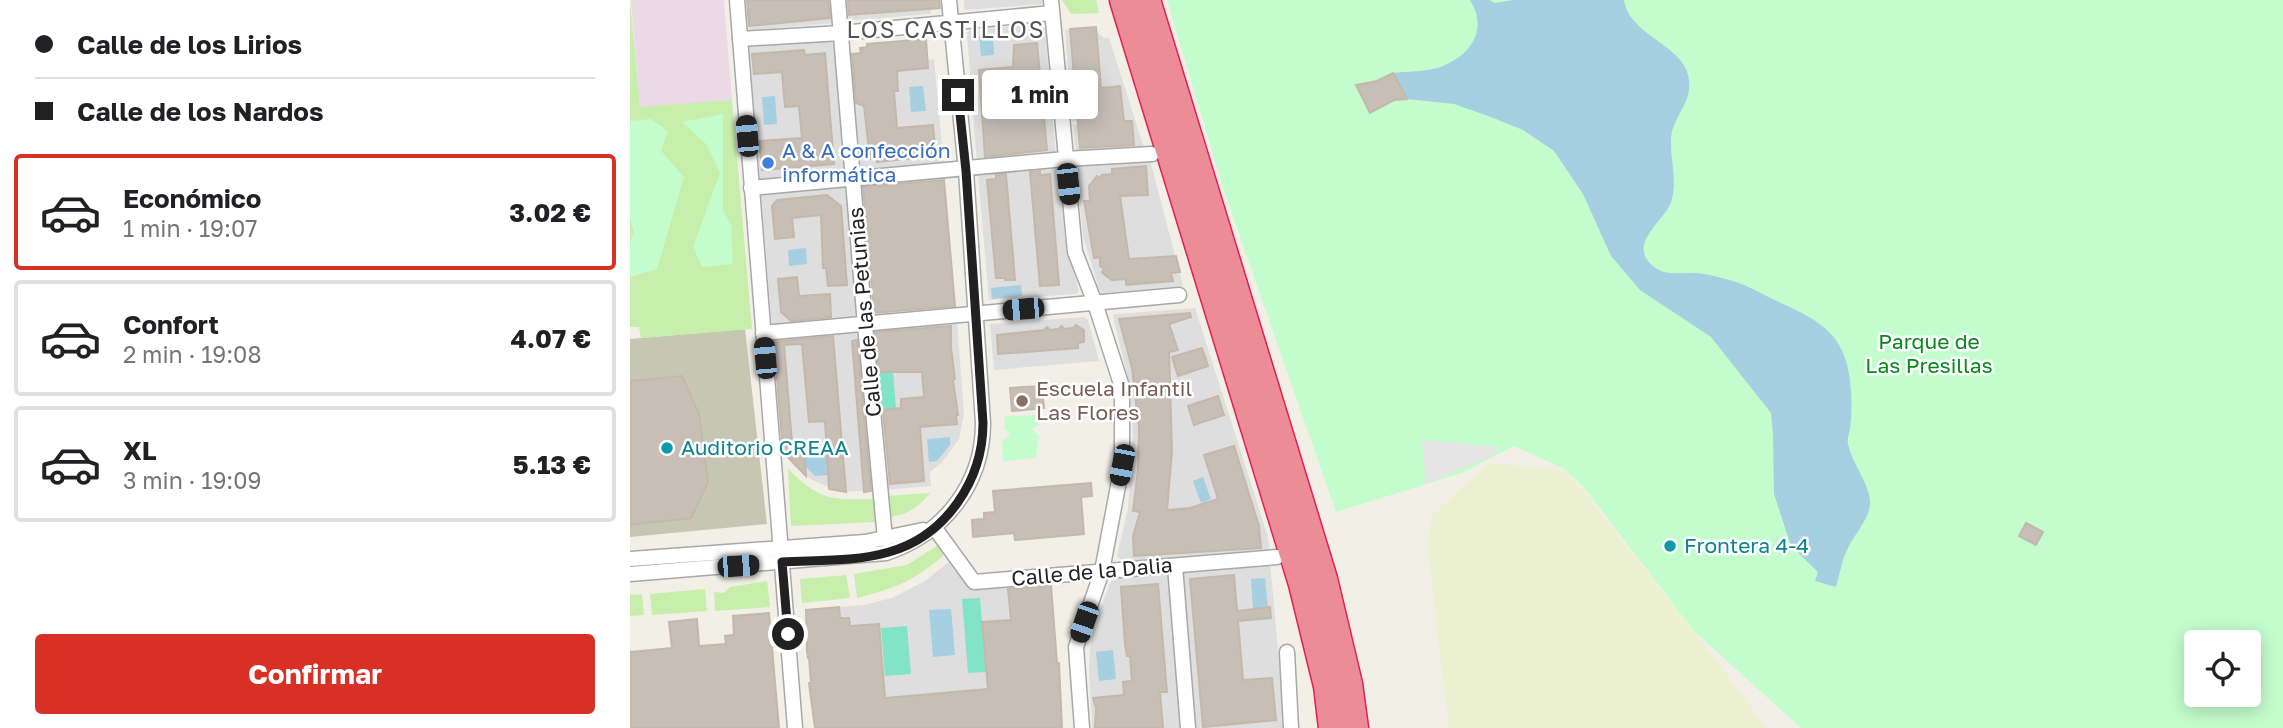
<!DOCTYPE html>
<html lang="es">
<meta charset="utf-8">
<style>
body{margin:0;font-family:"Golos Text",sans-serif;background:#f2f2f2;color:#202124;height:100vh;display:flex;flex-direction:column;font-size:26px;white-space:nowrap}
*{box-sizing:border-box;margin:0}
p{font-size:23px;color:#757577}
.icon{flex:none;width:38px;height:38px;fill:none;stroke:currentColor;stroke-width:2;stroke-linecap:round;stroke-linejoin:round}
.map{position:relative;flex:1;overflow:hidden}
.details{display:flex;flex-direction:column;background:#fff;width:630px}
.details>*{flex:none}
.guide{display:grid;align-content:center;height:154px;padding:0 35px;background:#fff}
.controls{position:absolute;left:1554px;top:630px;display:grid;gap:14px}
.controls a{display:grid;place-items:center;width:77px;height:77px;border-radius:7px;background:#fff;box-shadow:0 4px 18px #0003;font-size:35px}
.end{position:absolute;width:32px;height:32px;margin:-16px;border:9px solid #212121;background:#fff;box-shadow:0 0 0 4px #fff}
.from{border-radius:50%}
.bubble{position:absolute;height:49px;border-radius:7px;background:#fff;box-shadow:0 4px 18px #0003;font-size:23px;font-weight:700;line-height:49px;text-align:center}
.car{position:absolute;width:21px;height:42px;margin:-21px -10px;border-radius:9px;box-shadow:0 0 5px 2px #0007;background:linear-gradient(#222 24%,#8ab4d8 0 40%,#222 0 76%,#8ab4d8 0 86%,#222 0)}
.guide b{display:flex;align-items:center;gap:24px;height:66px;font-size:26px}
.guide b+b{border-top:2px solid #e0e0e0}
.guide i{width:18px;height:18px;background:#202124}
ul{padding:0;list-style:none}
li{display:flex;align-items:center;gap:21px;height:116px;margin:0 14px 10px;padding:0 21px;border:4px solid #e0e0e0;border-radius:7px}
li div{flex:1}
li b{display:block;font-size:26px}
li em{font-style:normal;font-weight:700}
li.active{border-color:#d93025}
li>.icon{width:63px;height:63px;stroke-width:1.5}
.primary-button{display:flex;gap:14px;margin-top:auto;padding:14px 35px}
.primary-button a{flex:1;height:80px;border-radius:7px;background:#d93025;color:#fff;font-size:28px;font-weight:700;line-height:80px;text-align:center}
main{display:flex;flex:1;min-height:0}
.map>svg:first-child{display:block}
</style>
<main>
<section class="details">
<div class="guide">
<b><i class="from"></i>Calle de los Lirios</b>
<b><i></i>Calle de los Nardos</b>
</div>
<ul>
<li class="active"><svg class="icon" aria-label="car" viewBox="0 0 24 24"><path d="M5 17H2v-5l4-1 3-4h7l3 4 3 1v5h-3M9 17h6M6 11h13"/><circle cx="7" cy="17" r="2"/><circle cx="17" cy="17" r="2"/></svg><div><b>Económico</b><p>1 min · 19:07</p></div><em>3.02 €</em></li>
<li><svg class="icon" aria-label="car" viewBox="0 0 24 24"><path d="M5 17H2v-5l4-1 3-4h7l3 4 3 1v5h-3M9 17h6M6 11h13"/><circle cx="7" cy="17" r="2"/><circle cx="17" cy="17" r="2"/></svg><div><b>Confort</b><p>2 min · 19:08</p></div><em>4.07 €</em></li>
<li><svg class="icon" aria-label="car" viewBox="0 0 24 24"><path d="M5 17H2v-5l4-1 3-4h7l3 4 3 1v5h-3M9 17h6M6 11h13"/><circle cx="7" cy="17" r="2"/><circle cx="17" cy="17" r="2"/></svg><div><b>XL</b><p>3 min · 19:09</p></div><em>5.13 €</em></li>
</ul>
<div class="primary-button"><a>Confirmar</a></div>
</section>
<div class="map">
<svg width="1653" height="728" viewBox="0 0 1653 728">
<rect width="100%" height="100%" fill="#f2efe7"/>
<g fill="#dfdede">
<path d="M116,0H204L206,23L119,30Z"/>
<path d="M212,0H300L301,14L214,21Z"/>
<path d="M334,0H414V4L334,10Z"/>
<path d="M410,24L415,28L426,158L347,165L337,33L340,30Z"/>
<path d="M466,27L467,32L474,38H479L515,151L446,157L443,125L481,121V117L442,121L435,30Z"/>
<path d="M207,39L218,175L130,182L119,46Z"/>
<path d="M296,39L298,60L304,59L314,167L227,174L216,54L231,53L230,48L237,47V44Z"/>
<path d="M520,160L553,286L473,293L469,289L453,236L446,166Z"/>
<path d="M427,168L435,238L449,291L446,294L359,300L348,174Z"/>
<path d="M218,184L229,320L142,328L131,192Z"/>
<path d="M565,308L638,537L640,553L496,564L487,556L498,508L503,433L497,375L483,316L485,314Z"/>
<path d="M455,317L458,320L469,361L364,370L360,324Z"/>
<path d="M327,321L334,414L329,439L313,461L300,472L301,486L253,490L240,328Z"/>
<path d="M230,329L243,490L216,492L205,490L182,480L163,465L153,452L143,336Z"/>
<path d="M321,560L341,586L420,579L432,728H185L176,610L233,605L262,598L295,581Z"/>
<path d="M640,562L655,726L653,728H564L549,571Z"/>
<path d="M541,570L554,728H462L459,669L460,647L466,621L480,583L485,577Z"/>
</g>
<path fill="#ebd9e6" d="M1,0H94L102,100L10,108Z"/>
<path fill="#c6c7b2" d="M115,329L137,524L0,537V339Z"/>
<path fill="#ecf1d2" d="M858,463L936,470L1064,631L1136,728H819L797,545L802,516Z"/>
<g fill="#c7eeab">
<path d="M0,0L10,107L102,100L122,329L11,338L9,327H0Z"/>
<path d="M432,0H466L469,13L441,14Z"/>
<path d="M158,469C191,501 201,500 246,499L247,522L161,526Z"/>
<path d="M300,493C288,508 277,515 258,517L256,496Z"/>
<path d="M310,544L315,554C284,581 266,588 227,598L224,574L277,565Z"/>
<path d="M216,575L220,598L172,603L170,579Z"/>
<path d="M137,581L140,607L85,611L84,592L94,593L100,587Z"/>
<path d="M75,589L77,611L22,615L20,594Z"/>
<path d="M12,594L14,615L0,616V595Z"/>
</g>
<g fill="#c4fdcd" fill-rule="evenodd">
<path d="M537,0H1653V728H1171L1064,631L955,489L936,470L884,446L832,473L706,512L594,191ZM1566,642H1619V695H1566Z"/>
<path d="M93,114V211L101,224L103,264L72,267L63,247L90,173L76,144L52,122Z"/>
<path d="M21,119L38,131L31,151L54,177L27,269L0,277V242L4,232L0,219V121Z"/>
<path d="M406,415L408,425L402,429L409,436L406,457L373,462L372,441L380,434L374,429L375,416Z"/>
</g>
<g fill="#82e4c6">
<path d="M263,371L266,409L247,410L244,372Z"/>
<path d="M350,598L356,672L338,673L332,599Z"/>
<path d="M277,626L281,674L255,676L251,628Z"/>
</g>
<path fill="#e5e5e5" d="M792,440L870,447L862,456L796,484Z"/>
<g fill="#a6cfe1">
<path d="M840,0H859L865,3L883,0H994C1001,41 1065,45 1059,90C1057,107 1042,120 1041,139C1040,160 1048,181 1041,202C1035,220 1002,240 1018,261C1032,278 1047,272 1067,273C1078,274 1092,278 1103,281C1120,286 1135,296 1151,303C1190,321 1215,334 1220,381C1222,397 1222,413 1220,429C1219,434 1217,439 1218,444C1222,463 1237,480 1240,499C1242,516 1226,532 1219,546C1212,558 1210,574 1206,587L1185,581L1188,572L1161,546L1144,494L1143,434L1141,413L1081,337L1010,290L981,256L953,194L924,151L893,130L861,117L824,104L777,99L763,73C779,71 799,72 813,66C842,54 858,29 840,0Z"/>
<path d="M363,35L364,55L351,56L349,36Z"/>
<path d="M293,86L296,111L281,112L279,87Z"/>
<path d="M145,96L147,124L134,125L132,97Z"/>
<path d="M176,248L177,264L159,266L158,250Z"/>
<path d="M391,285L392,296L362,299L361,288Z"/>
<path d="M320,437V445L307,461L299,462L297,439Z"/>
<path d="M196,451L198,475L185,476L175,466L174,452Z"/>
<path d="M573,477L581,499L571,503L563,481Z"/>
<path d="M635,578L638,608L623,609L621,579Z"/>
<path d="M321,609L325,655L303,657L299,610Z"/>
<path d="M483,650L486,679L469,681L466,652Z"/>
</g>
<g fill="#c7beb6" stroke="#c5b7a9" stroke-width="2">
<path d="M117,0H198L200,18L119,26Z"/>
<path d="M218,0H309L310,8L219,15Z"/>
<path d="M466,27L471,88L490,86L494,121H502L504,145L450,148L440,29Z"/>
<path d="M296,39L298,68L267,71L268,91H264L267,128L303,125L306,156L247,162V158L240,159L234,106L226,103L222,54L231,53L230,48L237,47V44Z"/>
<path d="M407,43L417,150L355,157L349,70L383,67L384,45Z"/>
<path d="M174,50L175,55L195,53L204,164L132,170L129,141L172,138L169,106L155,107L152,72L124,74L122,54Z"/>
<path d="M763,73L777,99L764,100L740,113L726,85L747,81Z"/>
<path d="M516,166L518,195L490,196L499,259L546,256L550,272L541,273L543,281L496,285V279L482,280L476,276L472,272L474,269L470,266V257L464,258L454,201H460L459,186L467,176L470,178L472,175L482,174V169Z"/>
<path d="M410,171V175L420,174L429,285L410,286L400,172Z"/>
<path d="M376,174L385,280H375V278H366L357,180L366,179V175Z"/>
<path d="M314,180L325,306L244,313L233,187Z"/>
<path d="M197,195L211,206L217,285L198,286L196,268H193L191,215L162,218L164,237L145,239L142,206L147,200Z"/>
<path d="M167,277L169,296L200,294L201,317L161,321L151,312L148,279Z"/>
<path d="M560,313L561,317L539,324L548,350L539,352L542,451L537,510L560,508L588,499L574,455L604,446L629,526L631,548L504,556L503,536L510,512L503,511L508,470L509,428L502,368L489,319Z"/>
<path d="M446,325L454,330V342L448,343V348L368,354L367,335L414,330L417,327L420,330L428,329L432,326L434,329L443,328Z"/>
<path d="M321,326V348L325,379L323,380L328,415H326L327,424L290,427L294,481L260,484L253,410L271,408V399L294,397L292,372H249L245,332Z"/>
<path d="M203,336L216,492L199,489L195,421L179,422L172,344L154,345L162,442L173,441L176,476L153,452L144,342Z"/>
<path d="M227,340L241,491L234,492L222,341Z"/>
<path d="M572,348L578,366L548,376L542,357Z"/>
<path d="M52,376L69,414L78,482L61,518L0,525V381Z"/>
<path d="M412,386L414,408L382,411L380,388Z"/>
<path d="M588,396L594,415L564,425L558,406Z"/>
<path d="M461,483L462,496L451,497L454,534L385,540L384,533L343,537L342,520L354,519V513L365,512L363,491Z"/>
<path d="M1396,523L1413,532L1406,545L1389,536Z"/>
<path d="M604,575L607,611L640,607L641,618L608,621L613,680L642,678L646,720L573,727L560,579Z"/>
<path d="M528,584L537,692H530L533,728H465L466,708L463,698L494,695L493,682L502,681L500,656H497L495,645L491,587Z"/>
<path d="M421,585L427,663H429L432,728H185L179,683H181L179,658H178L177,651L176,610L209,607L210,618H219L220,626L249,624L255,698L358,689L352,622L381,620L378,589Z"/>
<path d="M139,613L149,728H0V652L42,648L39,622L67,619L69,646L96,644L95,636L104,635L103,616Z"/>
</g>
<g fill="none" stroke-linecap="round" stroke-linejoin="round">
<defs>
<g id="street">
<path d="M107,0L165,728"/>
<path d="M208,0L235,325L255,539"/>
<path d="M421,0L445,252L465,303L492,387V465L472,571L446,647L452,728"/>
<path d="M110,39L211,33L422,13"/>
<path d="M121,188L435,159L522,154"/>
<path d="M133,333L549,295"/>
<path d="M304,527L344,582L647,557"/>
<path d="M0,559L235,542L293,530"/>
<path d="M545,566L558,728"/>
<path d="M0,574L256,553C314,534 353,484 353,423L336,171L319,0"/>
<path d="M657,652L661,728"/>
</g>
<g id="highway">
<path d="M493,0L672,584L697,686L702,728"/>
<path d="M517,0L694,579L719,684L725,728"/>
</g>
</defs>
<use href="#street" stroke="#a8a8a8" stroke-width="17"/>
<use href="#highway" stroke="#e61f53" stroke-width="29"/>
<use href="#street" stroke="#fff" stroke-width="14"/>
<use href="#highway" stroke="#ec8c96" stroke-width="26"/>
</g>
<g fill="none" stroke-linecap="round" stroke-linejoin="round">
<path stroke="#212121" stroke-width="9" d="M158,634L152,562C187,560 225,562 259,552C316,536 353,480 353,423L336,171L328,95"/>
</g>
<circle fill="#3f7fe0" stroke="#fff" stroke-width="2.5" cx="138" cy="163" r="7"/>
<circle fill="#8d6e63" stroke="#fff" stroke-width="2.5" cx="392" cy="401" r="7"/>
<g fill="#0f9aa8" stroke="#fff" stroke-width="2.5">
<circle cx="37" cy="448" r="7"/>
<circle cx="1040" cy="546" r="7"/>
</g>
<g text-anchor="middle" stroke-width="5" stroke-linejoin="round" paint-order="stroke">
<g font-size="21" fill="#366cbe" stroke="#fff" text-anchor="start">
<text x="152" y="158">A &amp; A confección<tspan x="152" dy="24">informática</tspan></text>
</g>
<g font-size="21" fill="#212121" stroke="#fff">
<text transform="translate(235 312) rotate(-95)" y="7">Calle de las Petunias</text>
<text transform="translate(462 572) rotate(-5)" y="7">Calle de la Dalia</text>
</g>
<g font-size="21" fill="#05891b" stroke="#fff">
<text x="1299" y="349">Parque de<tspan x="1299" dy="24">Las Presillas</tspan></text>
</g>
<g font-size="21" fill="#785e54" stroke="#fff" text-anchor="start">
<text x="406" y="396">Escuela Infantil<tspan x="406" dy="24">Las Flores</tspan></text>
</g>
<g font-size="21" fill="#0d838f" stroke="#fff" text-anchor="start">
<text x="51" y="455">Auditorio CREAA</text>
<text x="1054" y="553">Frontera 4-4</text>
</g>
<g font-size="23" letter-spacing="2" fill="#545454" stroke="#fff">
<text x="316" y="38">LOS CASTILLOS</text>
</g>
</g>
</svg>
<div class="controls">
<a><svg class="icon" aria-label="locate" viewBox="0 0 24 24"><circle cx="12" cy="12" r="6"/><path d="M12 2v4M12 18v4M2 12h4M18 12h4"/></svg></a>
</div>
<i class="end from" style="left:158px;top:634px"></i>
<i class="end" style="left:328px;top:95px"></i>
<div class="bubble" style="left:352px;top:70px;width:116px">1 min</div>
<i class="car" style="left:117px;top:136px;rotate:355deg"></i>
<i class="car" style="left:438px;top:184px;rotate:174deg"></i>
<i class="car" style="left:393px;top:309px;rotate:265deg"></i>
<i class="car" style="left:135px;top:358px;rotate:355deg"></i>
<i class="car" style="left:492px;top:465px;rotate:191deg"></i>
<i class="car" style="left:108px;top:566px;rotate:86deg"></i>
<i class="car" style="left:454px;top:622px;rotate:199deg"></i>
</div>
</main>
